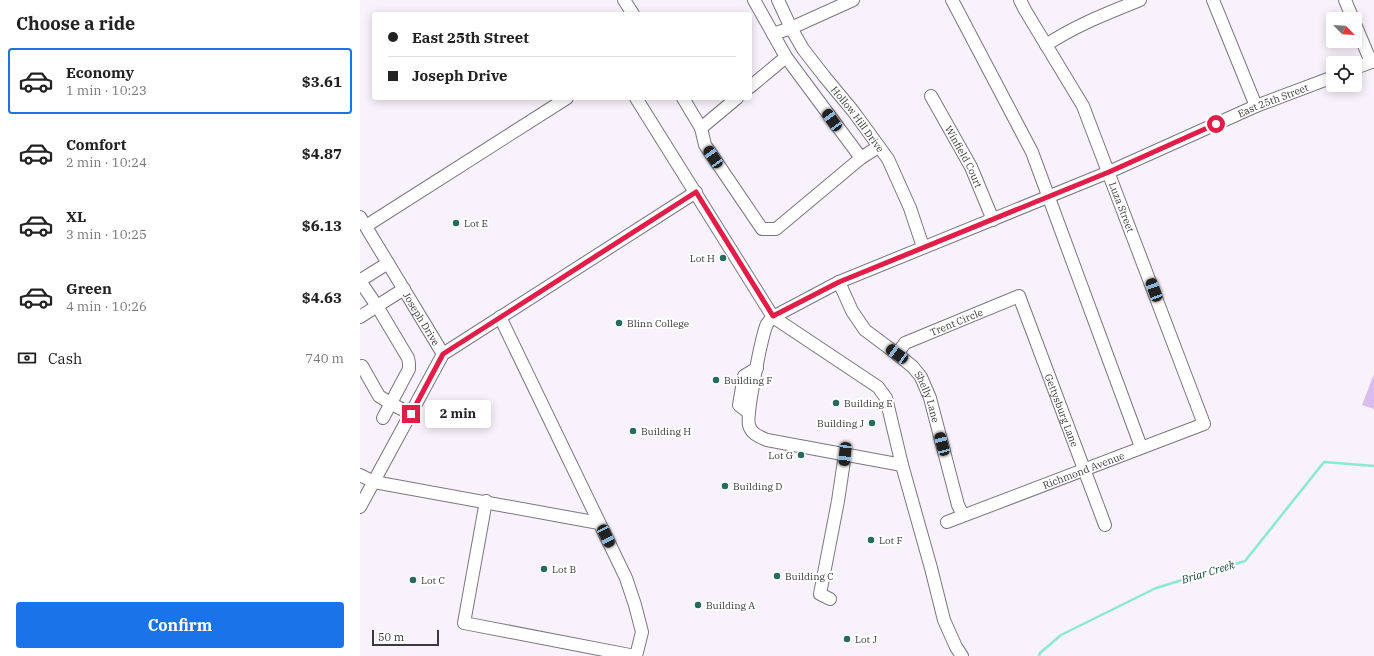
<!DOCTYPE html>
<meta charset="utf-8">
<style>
body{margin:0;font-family:"IBM Plex Serif",serif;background:#f6f6f6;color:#222;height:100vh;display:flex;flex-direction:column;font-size:15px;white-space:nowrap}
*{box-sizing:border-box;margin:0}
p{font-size:13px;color:#767676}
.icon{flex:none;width:22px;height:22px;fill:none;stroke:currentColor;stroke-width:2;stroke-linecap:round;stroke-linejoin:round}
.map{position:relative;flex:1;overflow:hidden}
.sheet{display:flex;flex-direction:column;background:#fff;width:360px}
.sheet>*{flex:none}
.guide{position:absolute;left:12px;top:12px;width:380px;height:88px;border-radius:4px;box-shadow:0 2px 10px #0003;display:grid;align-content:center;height:88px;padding:0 16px;background:#fff}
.needle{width:26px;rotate:114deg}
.buttons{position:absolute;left:966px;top:12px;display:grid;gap:8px}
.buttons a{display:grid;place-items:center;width:36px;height:36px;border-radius:4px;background:#fff;box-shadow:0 2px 10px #0003;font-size:20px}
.scale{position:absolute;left:12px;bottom:10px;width:67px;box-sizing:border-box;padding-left:4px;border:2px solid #3a393c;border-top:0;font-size:11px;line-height:14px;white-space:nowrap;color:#3a393c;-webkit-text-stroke:3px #fff;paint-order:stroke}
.end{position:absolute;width:18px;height:18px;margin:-9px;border:5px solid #e11d48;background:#fff;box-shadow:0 0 0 2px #fff}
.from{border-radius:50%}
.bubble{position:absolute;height:28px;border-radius:4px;background:#fff;box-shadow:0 2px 10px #0003;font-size:13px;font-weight:700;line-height:28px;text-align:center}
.car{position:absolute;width:12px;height:24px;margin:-12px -6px;border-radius:5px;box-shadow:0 0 3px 1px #0007;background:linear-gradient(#222 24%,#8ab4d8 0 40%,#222 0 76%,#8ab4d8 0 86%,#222 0)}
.guide b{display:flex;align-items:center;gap:14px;height:38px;font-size:15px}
.guide b+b{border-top:1px solid #e0e0e0}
.guide i{width:10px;height:10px;background:#222}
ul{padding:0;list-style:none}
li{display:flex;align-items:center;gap:12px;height:66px;margin:0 8px 6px;padding:0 8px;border:2px solid transparent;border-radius:4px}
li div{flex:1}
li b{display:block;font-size:15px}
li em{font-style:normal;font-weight:700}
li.active{border-color:#1a73e8}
li>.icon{width:36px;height:36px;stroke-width:1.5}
h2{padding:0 16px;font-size:18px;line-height:48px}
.pay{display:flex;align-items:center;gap:10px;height:44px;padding:0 16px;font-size:15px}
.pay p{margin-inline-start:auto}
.cta{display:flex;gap:8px;margin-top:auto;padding:8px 16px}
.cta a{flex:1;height:46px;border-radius:4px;background:#1a73e8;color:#fff;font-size:16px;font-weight:700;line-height:46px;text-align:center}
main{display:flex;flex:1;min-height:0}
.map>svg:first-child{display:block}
</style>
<main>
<section class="sheet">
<h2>Choose a ride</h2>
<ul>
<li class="active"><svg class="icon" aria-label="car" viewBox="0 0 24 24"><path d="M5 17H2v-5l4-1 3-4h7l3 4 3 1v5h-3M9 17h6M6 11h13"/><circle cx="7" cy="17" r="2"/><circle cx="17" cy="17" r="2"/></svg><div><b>Economy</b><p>1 min · 10:23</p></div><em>$3.61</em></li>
<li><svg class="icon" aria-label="car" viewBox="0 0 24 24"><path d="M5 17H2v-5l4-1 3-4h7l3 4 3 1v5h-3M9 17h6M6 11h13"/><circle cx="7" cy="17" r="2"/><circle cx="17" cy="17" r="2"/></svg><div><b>Comfort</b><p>2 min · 10:24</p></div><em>$4.87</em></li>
<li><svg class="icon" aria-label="car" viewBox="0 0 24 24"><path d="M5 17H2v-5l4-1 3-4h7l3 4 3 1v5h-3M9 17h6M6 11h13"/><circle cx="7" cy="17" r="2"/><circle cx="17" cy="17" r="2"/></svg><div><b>XL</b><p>3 min · 10:25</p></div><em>$6.13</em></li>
<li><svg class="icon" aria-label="car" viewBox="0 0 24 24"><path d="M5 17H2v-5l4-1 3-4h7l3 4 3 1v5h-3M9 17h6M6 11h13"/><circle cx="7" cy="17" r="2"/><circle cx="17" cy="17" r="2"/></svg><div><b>Green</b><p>4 min · 10:26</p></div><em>$4.63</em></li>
</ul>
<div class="pay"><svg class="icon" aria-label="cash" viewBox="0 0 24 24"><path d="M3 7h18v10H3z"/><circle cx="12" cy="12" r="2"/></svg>Cash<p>740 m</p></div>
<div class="cta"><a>Confirm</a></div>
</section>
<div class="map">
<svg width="1014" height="656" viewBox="0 0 1014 656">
<rect width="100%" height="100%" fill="#f7f2fb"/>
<path fill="#d9bdef" d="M1014,374V409L1002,405Z"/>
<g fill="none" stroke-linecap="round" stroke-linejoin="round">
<path stroke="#8de8d2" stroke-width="2.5" d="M679,656L680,653L701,635L796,588L885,561L964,462L1014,466"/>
<defs>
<g id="minor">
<path d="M264,0L273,14"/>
<path d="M394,0L426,57L501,158"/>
<path id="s1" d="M418,0L431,28L443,49L464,76L493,111L528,159L550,208L563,247"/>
<path d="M592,0L672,152L781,447"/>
<path d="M853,0L896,106"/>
<path d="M985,0L993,19"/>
<path d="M995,24L1011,62"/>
<path d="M413,34L431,28L493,0"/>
<path d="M686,45C716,25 748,13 780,0"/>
<path d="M995,68L1014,61"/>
<path d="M390,87L426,57"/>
<path id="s2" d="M571,96L611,167L633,220"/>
<path d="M276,98L413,317L518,387L526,398L542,465L571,568L584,620L596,647L602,656"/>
<path d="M323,98L341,128L345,145L402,229H416L501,158L518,147"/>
<path d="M341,128L377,98"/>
<path id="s3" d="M0,217L83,354"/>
<path d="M6,226L207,98"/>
<path d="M0,279L1,280L28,263"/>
<path d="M0,281L17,306L44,289"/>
<path id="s4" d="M479,282L492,311L505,330L537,354L553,367L561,377L570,398L598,505L603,515"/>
<path d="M0,317L17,306L48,358L49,363V369L23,418"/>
<path d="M140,317L266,578L275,605L282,632L276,656"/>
<path id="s5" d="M537,354L545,343L659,296L745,525"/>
<path d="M2,366L19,396L30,403L51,414"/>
<path d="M389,413L379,405L384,376L397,368"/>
<path id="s6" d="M542,465L407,440C400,437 391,434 389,425C386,415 402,334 407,324C409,321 411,319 413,317L479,282L749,172L896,106L973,77"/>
<path d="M0,475L14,482L239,523"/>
<path d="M126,501L104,623L275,656"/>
<path d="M0,507L83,354L336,192"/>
<path id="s7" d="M587,522L844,424L723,106L665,10L660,0"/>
<path d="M470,599L460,594L478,501L485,454"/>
</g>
</defs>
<use href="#minor" stroke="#7b777e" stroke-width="14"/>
<use href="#minor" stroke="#fff" stroke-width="12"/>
</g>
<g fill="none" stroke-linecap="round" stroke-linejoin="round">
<path stroke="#e11d48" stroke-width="5" d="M51,414L83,354L336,192L413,316L479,282L749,172L856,124"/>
</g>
<g fill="#276b5c" stroke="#fff" stroke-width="1.5">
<circle cx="96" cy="223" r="4"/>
<circle cx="363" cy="258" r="4"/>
<circle cx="259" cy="323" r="4"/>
<circle cx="356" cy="380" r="4"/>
<circle cx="476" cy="403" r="4"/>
<circle cx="512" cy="423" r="4"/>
<circle cx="273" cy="431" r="4"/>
<circle cx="441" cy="455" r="4"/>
<circle cx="365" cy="486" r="4"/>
<circle cx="511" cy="540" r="4"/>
<circle cx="184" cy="569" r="4"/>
<circle cx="417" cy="576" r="4"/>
<circle cx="53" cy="580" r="4"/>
<circle cx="338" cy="605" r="4"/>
<circle cx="487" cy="639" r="4"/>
</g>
<g text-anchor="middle" stroke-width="4" stroke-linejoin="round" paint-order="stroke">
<g font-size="10" fill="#3a393c" stroke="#fff">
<text dy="4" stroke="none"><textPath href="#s6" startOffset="819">East 25th Street</textPath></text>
<text dy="4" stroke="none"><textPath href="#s1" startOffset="144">Hollow Hill Drive</textPath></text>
<text dy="4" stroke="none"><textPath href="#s2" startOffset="69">Winfield Court</textPath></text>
<text transform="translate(762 207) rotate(69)" y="4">Luza Street</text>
<text dy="4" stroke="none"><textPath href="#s3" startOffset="119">Joseph Drive</textPath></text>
<text dy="4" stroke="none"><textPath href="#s5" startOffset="69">Trent Circle</textPath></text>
<text dy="4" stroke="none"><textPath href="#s4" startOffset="149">Shelly Lane</textPath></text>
<text dy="4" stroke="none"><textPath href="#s5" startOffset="259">Gettysburg Lane</textPath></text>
<text dy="4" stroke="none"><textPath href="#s7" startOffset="146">Richmond Avenue</textPath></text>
</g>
<g font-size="10" fill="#3a393c" stroke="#fff" text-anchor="start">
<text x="104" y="227">Lot E</text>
<text x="355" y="262" text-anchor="end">Lot H</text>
<text x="267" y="327">Blinn College</text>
<text x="364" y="384">Building F</text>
<text x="484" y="407">Building E</text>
<text x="504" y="427" text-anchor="end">Building J</text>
<text x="281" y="435">Building H</text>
<text x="433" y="459" text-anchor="end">Lot G</text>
<text x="373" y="490">Building D</text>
<text x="519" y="544">Lot F</text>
<text x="192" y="573">Lot B</text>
<text x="425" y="580">Building C</text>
<text x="61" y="584">Lot C</text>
<text x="346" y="609">Building A</text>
<text x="495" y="643">Lot J</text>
</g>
<g font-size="11" font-style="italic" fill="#174138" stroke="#fff">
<text transform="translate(848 572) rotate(-17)" y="4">Briar Creek</text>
</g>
</g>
</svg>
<div class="buttons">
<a><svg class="needle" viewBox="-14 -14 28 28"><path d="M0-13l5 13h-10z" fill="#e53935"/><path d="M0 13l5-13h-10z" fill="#767676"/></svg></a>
<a><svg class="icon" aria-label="locate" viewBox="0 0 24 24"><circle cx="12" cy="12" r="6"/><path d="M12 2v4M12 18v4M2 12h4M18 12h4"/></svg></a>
</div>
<div class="scale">50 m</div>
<i class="end from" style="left:856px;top:124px"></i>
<i class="end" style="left:51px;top:414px"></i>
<div class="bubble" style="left:65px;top:400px;width:66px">2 min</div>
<i class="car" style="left:472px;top:120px;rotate:324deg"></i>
<i class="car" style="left:353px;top:157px;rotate:326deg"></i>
<i class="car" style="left:794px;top:290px;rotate:340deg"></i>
<i class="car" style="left:537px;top:354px;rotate:306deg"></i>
<i class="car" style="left:582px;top:444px;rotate:345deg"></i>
<i class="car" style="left:485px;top:454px;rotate:186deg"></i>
<i class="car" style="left:246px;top:536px;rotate:154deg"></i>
<div class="guide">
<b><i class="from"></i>East 25th Street</b>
<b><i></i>Joseph Drive</b>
</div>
</div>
</main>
